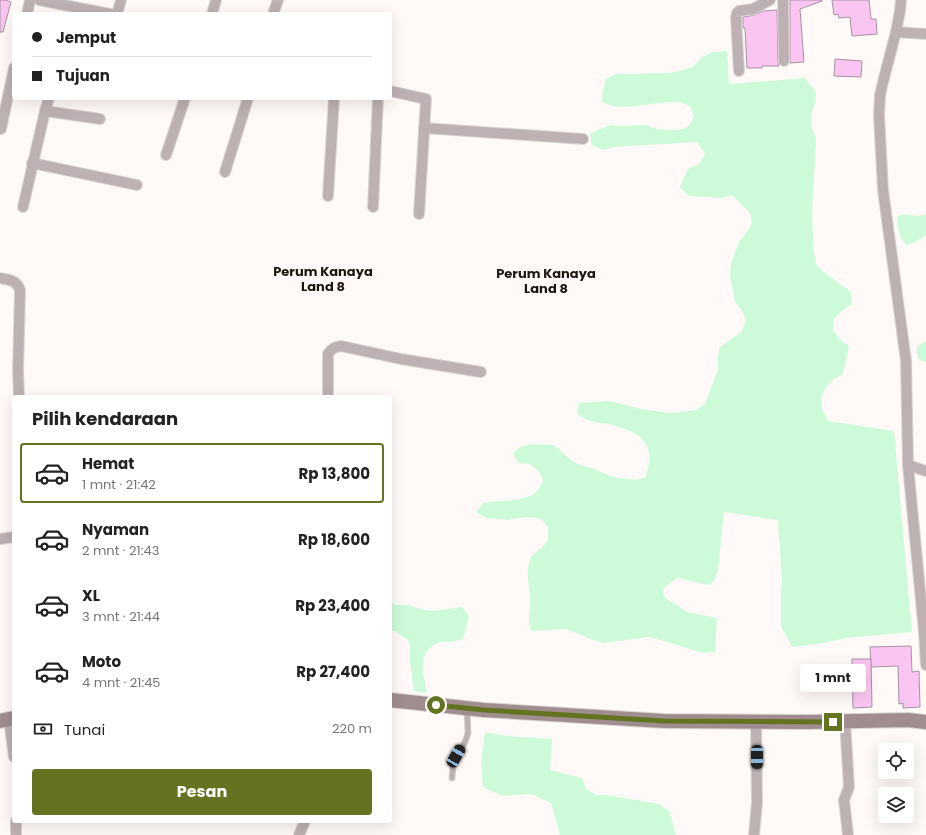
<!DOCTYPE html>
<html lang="id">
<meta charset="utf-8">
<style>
body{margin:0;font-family:Poppins,sans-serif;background:#f6f6f6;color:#222;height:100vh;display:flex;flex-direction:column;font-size:15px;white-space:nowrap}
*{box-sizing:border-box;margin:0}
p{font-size:13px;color:#767676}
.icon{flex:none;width:22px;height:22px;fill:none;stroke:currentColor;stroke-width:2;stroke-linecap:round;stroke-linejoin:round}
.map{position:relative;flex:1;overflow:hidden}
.panel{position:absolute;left:12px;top:395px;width:380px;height:428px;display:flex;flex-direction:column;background:#fff;border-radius:4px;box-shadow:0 4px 16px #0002}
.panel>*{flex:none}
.hud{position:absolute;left:12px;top:12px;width:380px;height:88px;border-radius:4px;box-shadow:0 4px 16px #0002;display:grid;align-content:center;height:88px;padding:0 20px;background:#fff}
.fabs{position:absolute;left:878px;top:743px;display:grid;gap:8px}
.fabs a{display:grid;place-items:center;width:36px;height:36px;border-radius:4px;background:#fff;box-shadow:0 4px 16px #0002;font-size:20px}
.end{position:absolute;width:18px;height:18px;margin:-9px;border:5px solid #637320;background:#fff;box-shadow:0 0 0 2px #fff}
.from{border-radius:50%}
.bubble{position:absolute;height:28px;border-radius:4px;background:#fff;box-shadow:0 4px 16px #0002;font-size:13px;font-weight:700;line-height:28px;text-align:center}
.car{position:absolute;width:12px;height:24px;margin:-12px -6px;border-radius:5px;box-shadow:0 0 3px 1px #0007;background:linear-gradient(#222 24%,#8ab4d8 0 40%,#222 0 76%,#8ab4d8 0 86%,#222 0)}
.hud b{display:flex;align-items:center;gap:14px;height:38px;font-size:15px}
.hud b+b{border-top:1px solid #e0e0e0}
.hud i{width:10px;height:10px;background:#222}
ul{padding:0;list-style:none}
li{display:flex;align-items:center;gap:12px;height:60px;margin:0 8px 6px;padding:0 12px;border:2px solid transparent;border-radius:4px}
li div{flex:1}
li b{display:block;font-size:15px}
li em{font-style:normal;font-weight:700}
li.active{border-color:#637320}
li>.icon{width:36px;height:36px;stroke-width:1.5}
h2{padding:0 20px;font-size:18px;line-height:48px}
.pay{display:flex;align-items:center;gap:10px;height:44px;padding:0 20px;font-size:15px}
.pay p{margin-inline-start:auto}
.action{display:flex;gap:8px;margin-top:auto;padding:8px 20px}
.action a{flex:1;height:46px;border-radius:4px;background:#637320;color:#fff;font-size:16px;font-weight:700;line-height:46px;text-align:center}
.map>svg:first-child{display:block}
</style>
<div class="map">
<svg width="926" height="835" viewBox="0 0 926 835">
<rect width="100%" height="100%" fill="#fffaf7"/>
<g fill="#cdfbd9">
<path d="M727,51L729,84L805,78L816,92L815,103L811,115L812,127L816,139L812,215L814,254L817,266L826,274L851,292L852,304L842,311L834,319L833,330L839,339L849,346L843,374L834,379L826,387L821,398L822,409L828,421L894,431L912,632L847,638L818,644L792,647L781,626V588L782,582L778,520L724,512L718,570L714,581L708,585L677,578L666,586L663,590L664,596L668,600L677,605L687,612L717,618L715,652L704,653L692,650L671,643L649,637L604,643L593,640L566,629L531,631C527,617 530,611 530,598C529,584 525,570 531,557C532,555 535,553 537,551C548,543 549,540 548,527L541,519L530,517L519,518L508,520L486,518L476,512L483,503C500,499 520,504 536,492C539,490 541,485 543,481L539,471L529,464L518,463L513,453L520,447L531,444L554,445L571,460L580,465L592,468L613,477L636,480L646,477L650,457L647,446L640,437L631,431L609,424L598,423L587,420L577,414L579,403L608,401L619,403L641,409L671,413L696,410L705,404L718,370V359L719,348L741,332L746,321L742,311L735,302L730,276L731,264L739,242L746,233L752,223L750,213L732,195L722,198L689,196L680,188L684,177L689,168L699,164L705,154L697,142L613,147L603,150L592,145L590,134L600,129L611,125L621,126L646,125L656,129L666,130H678L688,127L694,117L690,106L679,102H669L635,106L624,107L612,106L602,102L603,90L606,79L616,74H638L649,73H669L679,71L693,67L701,58L712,52Z"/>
<path d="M902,214L918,216L926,214V235L917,241L907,245C898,238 898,227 897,217Z"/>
<path d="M924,342H926V362C917,361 916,355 917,347Z"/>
<path d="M390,603L396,605H409L420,609L431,611L462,607L469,616L463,639C459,640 455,641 451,642C448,642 444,641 441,642C416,650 423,672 427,691L426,693L414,691L410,663V646L408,640L395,631H390Z"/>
<path d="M485,732L508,736L552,739L550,770L582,778L586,789L596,795H607L659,804L669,811L676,835H560L551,803L531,794L502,796L483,787L481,763Z"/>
</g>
<g fill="#fac6f1" stroke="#a692a3">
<path d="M0,0H5L11,2L3,32H0Z"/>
<path d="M790,0H822V1L800,9L804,62L790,63Z"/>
<path d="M832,0H869L871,19H876L877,34L852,36L850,17L839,18L838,14L834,15Z"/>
<path d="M777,10L778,61L779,66H762V68H747L745,28H743V17L754,15L763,11Z"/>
<path d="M835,59L862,61L861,77L834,76Z"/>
<path d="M911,646L912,672L919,671L920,707L903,708V703L899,704L898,666L871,667L870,647Z"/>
<path d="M852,659H871L872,707L853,708Z"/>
</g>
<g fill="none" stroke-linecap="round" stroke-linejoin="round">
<defs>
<path id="lane" d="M452,778L453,767L457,756L465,742L468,733L467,709"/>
<g id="street">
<path d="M39,0L110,14"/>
<path d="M783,0L784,61"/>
<path d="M901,0L900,11L896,32L884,78L880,95L879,115L883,190L906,361L908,465L924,632L926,665"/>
<path d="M27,14L30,0"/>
<path d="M117,14L121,0"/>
<path d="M212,14L216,0"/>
<path d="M273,14L278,0"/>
<path d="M896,32L926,34"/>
<path d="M739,71L736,18L737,13L739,11L753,9L770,0"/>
<path d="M390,91L426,99L419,214"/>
<path d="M45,111L100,119"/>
<path d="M424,128L583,139"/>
<path d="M1,129L14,68"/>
<path d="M166,155L185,98"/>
<path d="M32,163L137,185"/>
<path d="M225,172L248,98"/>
<path d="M328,196L334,98"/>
<path d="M23,207L45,111L49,98"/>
<path d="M373,207L378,98"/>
<path d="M0,278C9,280 17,280 20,290L18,371L19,397"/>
<path d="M328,397V354C332,348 335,347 341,346L401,359L481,372"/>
<path d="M908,465L926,471"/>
<path d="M0,539L14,537"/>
<path d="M9,719L14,757"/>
<path d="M845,721L849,787L844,800L848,835"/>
<path d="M16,835V821"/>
<path d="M299,835L305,821"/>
<path d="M754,835L757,803L756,722"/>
</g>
<g id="secondary">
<path d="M390,700L484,710L664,721L809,722L908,720L926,722"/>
<path d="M0,721L14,718"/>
</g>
</defs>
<use href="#lane" stroke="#dbd5d2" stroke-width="7"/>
<use href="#street" stroke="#dbd5d2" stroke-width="12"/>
<use href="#secondary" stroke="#dbd5d2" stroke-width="16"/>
<use href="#lane" stroke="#beb1b3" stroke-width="5"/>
<use href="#street" stroke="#beb1b3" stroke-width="10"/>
<use href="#secondary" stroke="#a08d90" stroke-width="14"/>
</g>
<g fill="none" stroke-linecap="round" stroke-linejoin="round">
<path stroke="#637320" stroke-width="5" d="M436,705L484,710L664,721L833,722"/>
</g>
<g text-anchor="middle" stroke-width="3" stroke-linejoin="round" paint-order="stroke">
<g font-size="13" font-weight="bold" fill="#1c150f" stroke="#fffaf7">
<text x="323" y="276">Perum Kanaya<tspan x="323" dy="15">Land 8</tspan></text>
<text x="546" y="278">Perum Kanaya<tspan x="546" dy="15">Land 8</tspan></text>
</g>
</g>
</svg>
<div class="fabs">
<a><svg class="icon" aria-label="locate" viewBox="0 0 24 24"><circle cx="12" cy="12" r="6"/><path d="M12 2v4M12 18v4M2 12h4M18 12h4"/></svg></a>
<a><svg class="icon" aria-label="layers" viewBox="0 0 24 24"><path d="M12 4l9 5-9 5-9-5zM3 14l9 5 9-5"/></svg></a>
</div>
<i class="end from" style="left:436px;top:705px"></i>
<i class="end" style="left:833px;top:722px"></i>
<div class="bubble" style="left:800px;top:664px;width:66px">1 mnt</div>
<i class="car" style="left:456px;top:756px;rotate:30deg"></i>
<i class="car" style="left:757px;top:757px;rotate:180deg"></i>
<div class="hud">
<b><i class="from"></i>Jemput</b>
<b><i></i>Tujuan</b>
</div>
<section class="panel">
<h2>Pilih kendaraan</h2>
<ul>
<li class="active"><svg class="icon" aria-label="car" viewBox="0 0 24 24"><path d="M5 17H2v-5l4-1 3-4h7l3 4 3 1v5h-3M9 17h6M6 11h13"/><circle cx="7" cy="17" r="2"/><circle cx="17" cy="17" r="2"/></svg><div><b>Hemat</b><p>1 mnt · 21:42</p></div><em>Rp 13,800</em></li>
<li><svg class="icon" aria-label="car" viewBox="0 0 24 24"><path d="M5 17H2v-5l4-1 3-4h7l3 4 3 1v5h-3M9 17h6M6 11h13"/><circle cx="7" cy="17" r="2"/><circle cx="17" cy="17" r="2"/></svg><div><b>Nyaman</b><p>2 mnt · 21:43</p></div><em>Rp 18,600</em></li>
<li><svg class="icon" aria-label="car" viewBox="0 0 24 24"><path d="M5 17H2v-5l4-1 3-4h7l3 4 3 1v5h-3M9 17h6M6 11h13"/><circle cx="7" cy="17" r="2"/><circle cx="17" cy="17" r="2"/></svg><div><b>XL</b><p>3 mnt · 21:44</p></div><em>Rp 23,400</em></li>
<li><svg class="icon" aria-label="car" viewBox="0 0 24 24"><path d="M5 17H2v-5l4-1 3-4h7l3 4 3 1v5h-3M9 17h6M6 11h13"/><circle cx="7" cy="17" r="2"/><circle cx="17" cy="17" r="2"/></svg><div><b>Moto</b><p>4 mnt · 21:45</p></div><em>Rp 27,400</em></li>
</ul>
<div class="pay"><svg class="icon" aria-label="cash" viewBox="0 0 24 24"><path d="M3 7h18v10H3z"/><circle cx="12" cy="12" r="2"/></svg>Tunai<p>220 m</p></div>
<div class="action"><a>Pesan</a></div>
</section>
</div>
